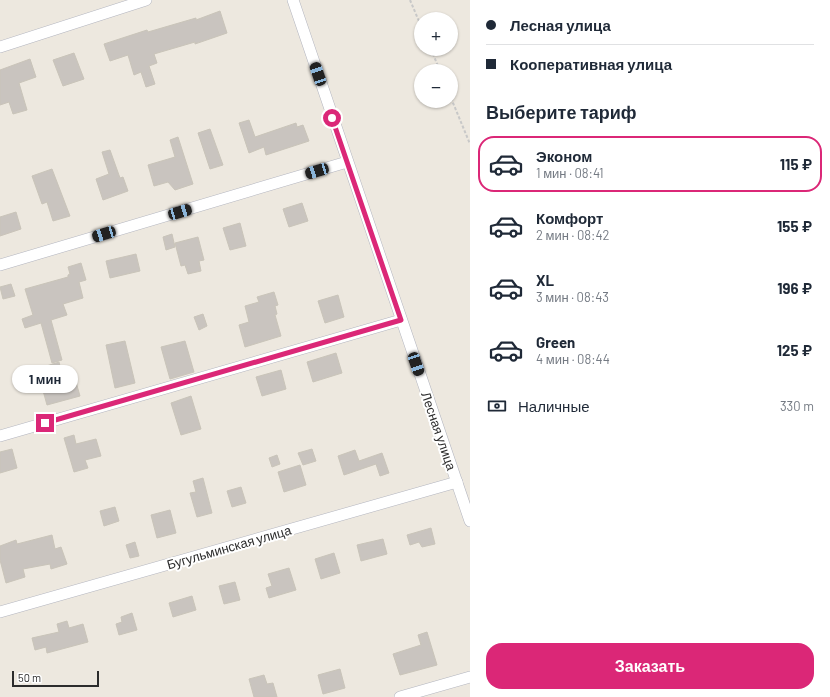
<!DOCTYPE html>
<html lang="ru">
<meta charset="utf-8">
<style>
body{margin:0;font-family:Barlow,sans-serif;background:#f2f2f3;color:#1f2937;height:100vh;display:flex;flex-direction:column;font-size:15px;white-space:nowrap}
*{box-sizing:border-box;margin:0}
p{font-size:13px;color:#747a83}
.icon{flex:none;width:22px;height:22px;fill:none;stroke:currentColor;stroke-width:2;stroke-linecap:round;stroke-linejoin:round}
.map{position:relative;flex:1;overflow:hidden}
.side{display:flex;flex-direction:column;background:#fff;width:360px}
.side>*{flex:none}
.top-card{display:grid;align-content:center;height:88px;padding:0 16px;background:#fff}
.fabs{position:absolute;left:414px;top:12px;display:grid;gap:8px}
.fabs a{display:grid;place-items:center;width:44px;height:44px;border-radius:50%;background:#fff;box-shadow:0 1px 3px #0004;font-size:20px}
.scale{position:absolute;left:12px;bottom:10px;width:87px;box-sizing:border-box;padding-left:4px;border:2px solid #2c2c2c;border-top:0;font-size:11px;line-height:14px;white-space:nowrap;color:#2c2c2c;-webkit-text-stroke:3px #fff;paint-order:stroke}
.end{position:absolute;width:18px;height:18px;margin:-9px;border:5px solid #db2777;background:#fff;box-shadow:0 0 0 2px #fff}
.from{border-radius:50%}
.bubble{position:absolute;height:28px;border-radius:14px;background:#fff;box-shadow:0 1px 3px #0004;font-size:13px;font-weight:700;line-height:28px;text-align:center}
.car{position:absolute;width:12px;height:24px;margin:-12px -6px;border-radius:5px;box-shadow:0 0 3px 1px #0007;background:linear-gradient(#222 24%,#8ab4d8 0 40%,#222 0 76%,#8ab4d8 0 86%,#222 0)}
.top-card b{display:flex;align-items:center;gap:14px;height:38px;font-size:15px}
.top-card b+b{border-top:1px solid #e0e1e3}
.top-card i{width:10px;height:10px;background:#1f2937}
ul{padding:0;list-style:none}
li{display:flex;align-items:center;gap:12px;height:56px;margin:0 8px 6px;padding:0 8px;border:2px solid transparent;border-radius:16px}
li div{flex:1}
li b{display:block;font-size:15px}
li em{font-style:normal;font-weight:700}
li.on{border-color:#db2777}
li>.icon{width:36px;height:36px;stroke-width:1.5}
h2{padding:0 16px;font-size:18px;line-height:48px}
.pay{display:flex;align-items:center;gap:10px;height:44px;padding:0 16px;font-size:15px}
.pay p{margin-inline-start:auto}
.cta{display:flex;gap:8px;margin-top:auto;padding:8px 16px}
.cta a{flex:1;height:46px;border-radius:16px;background:#db2777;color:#fff;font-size:16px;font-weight:700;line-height:46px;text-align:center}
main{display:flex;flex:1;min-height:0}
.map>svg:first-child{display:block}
</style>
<main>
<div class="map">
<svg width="470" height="697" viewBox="0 0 470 697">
<rect width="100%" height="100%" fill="#ede8df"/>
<g fill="#c9c4bf" stroke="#c9c4b9">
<path d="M220,11L227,33L195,44V42L154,54L157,63L149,66L155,84L146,87L141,72L134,75L128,55L110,61L104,44L147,30L148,32L196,18V20Z"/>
<path d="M74,53L84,79L63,86L53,60Z"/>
<path d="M30,59L36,77L19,83L27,110L13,114L9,102L0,105V70Z"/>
<path d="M249,120L255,137L296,123L297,127L303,125L309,141L266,155L264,147L249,153L239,123Z"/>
<path d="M210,129L223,165L210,169L198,133Z"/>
<path d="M178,137L193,184L175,190L168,182L154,186L148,165L175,157L170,140Z"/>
<path d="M110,150L120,178L123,177L128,191L103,200L96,179L109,174L102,152Z"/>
<path d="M52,169L70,216L53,221L47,202L42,204L32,176Z"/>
<path d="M302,203L308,221L289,227L283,209Z"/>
<path d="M16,212L21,229L0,236V217Z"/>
<path d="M240,223L246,246L230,250L223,228Z"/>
<path d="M172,234L175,247L166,250L163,237Z"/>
<path d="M198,237L204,260L199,261L201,271L188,274L185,265L181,266L175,243Z"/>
<path d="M136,254L140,271L110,278L106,261Z"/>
<path d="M81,263L86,280L79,282L83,298L63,304L67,315L51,320L62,360L52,363L41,323L25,328L22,319L33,315L25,289L68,277V275L70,274L68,267Z"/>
<path d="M11,284L15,296L3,299L0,287Z"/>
<path d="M274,292L278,305L275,306L277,314L275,315L281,336L245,347L239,325L249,322L245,306L259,302L257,297Z"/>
<path d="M338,295L344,317L325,323L318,301Z"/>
<path d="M203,314L207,326L199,330L194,317Z"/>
<path d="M125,341L135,383L115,388L106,345Z"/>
<path d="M185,341L194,372L170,379L161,347Z"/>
<path d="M336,353L342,373L313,382L307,362Z"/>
<path d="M59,362L63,378L74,375L80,396L47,405L37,369Z"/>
<path d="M281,370L286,389L262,396L256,377Z"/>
<path d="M191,396L201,429L181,435L171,403Z"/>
<path d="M74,435L76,444L96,439L101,456L85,460L88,468L74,472L64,438Z"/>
<path d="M12,449L17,468L0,473V452Z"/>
<path d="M312,449L316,461L303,465L298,453Z"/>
<path d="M355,450L359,461L382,453L389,473L380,476L376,464L344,475L338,456Z"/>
<path d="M277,455L280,464L272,467L269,458Z"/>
<path d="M300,465L306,485L284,492L278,472Z"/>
<path d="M203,478L212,513L197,517L190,493L196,492L193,481Z"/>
<path d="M241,487L246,503L232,507L227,491Z"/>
<path d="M115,507L119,521L104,526L100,511Z"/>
<path d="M170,510L176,533L157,538L151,515Z"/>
<path d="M431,528L435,544L422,547L419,542L410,545L407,535Z"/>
<path d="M52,535L55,549L61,547L67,564L51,569L50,564L23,569L25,577L6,583L0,560V546L16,540L17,544Z"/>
<path d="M383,539L387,554L361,561L357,545Z"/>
<path d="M135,542L139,556L130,558L126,545Z"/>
<path d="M334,553L340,573L321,579L315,559Z"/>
<path d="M289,568L296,590L269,598L266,588L272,586L268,574Z"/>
<path d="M235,582L240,600L224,604L219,586Z"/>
<path d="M192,596L196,610L173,617L169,603Z"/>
<path d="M132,613L137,630L119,635L116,624L122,622L121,617Z"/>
<path d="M67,621L69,628L83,624L88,642L47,653L46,647L35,650L32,638L59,632L57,624Z"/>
<path d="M427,632L437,665L400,675L393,654L421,645L418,635Z"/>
<path d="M340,669L345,688L323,694L318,675Z"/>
<path d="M264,675L267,684L273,683L277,697H254L249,679Z"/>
</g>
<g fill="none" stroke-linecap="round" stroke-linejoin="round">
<defs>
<g id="minor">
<path d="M293,0L470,521"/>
<path d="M0,47L146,0"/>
<path d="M0,265L347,162"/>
<path d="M0,436L401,320"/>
<path d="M0,612L457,482"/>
<path d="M400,697L470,677"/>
</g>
</defs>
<use href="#minor" stroke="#b3b5bf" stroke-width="12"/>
<g stroke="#c8c8c8" stroke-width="2" stroke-dasharray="3 2" stroke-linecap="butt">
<path d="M410,0L421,26"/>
<path d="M431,49L440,71"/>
<path d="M451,98L470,144"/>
</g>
<use href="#minor" stroke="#fff" stroke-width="11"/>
</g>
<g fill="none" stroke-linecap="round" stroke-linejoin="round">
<path stroke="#db2777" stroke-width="5" d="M45,423L401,320L332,118"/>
</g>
<g text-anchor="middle" stroke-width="4" stroke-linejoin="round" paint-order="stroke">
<g font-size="13" fill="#2c2c2c" stroke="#fff">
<text transform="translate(439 431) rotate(71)" y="5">Лесная улица</text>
<text transform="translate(229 547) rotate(-16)" y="5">Бугульминская улица</text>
</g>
</g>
</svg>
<div class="fabs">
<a>+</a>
<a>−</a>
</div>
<div class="scale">50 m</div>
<i class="end from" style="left:332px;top:118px"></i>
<i class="end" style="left:45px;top:423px"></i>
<div class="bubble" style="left:12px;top:365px;width:66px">1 мин</div>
<i class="car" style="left:318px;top:74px;rotate:341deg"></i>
<i class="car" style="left:317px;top:171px;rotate:253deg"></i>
<i class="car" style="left:180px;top:212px;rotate:74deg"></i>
<i class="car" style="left:104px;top:234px;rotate:253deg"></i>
<i class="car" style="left:416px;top:364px;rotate:161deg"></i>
</div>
<section class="side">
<div class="top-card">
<b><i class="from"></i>Лесная улица</b>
<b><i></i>Кооперативная улица</b>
</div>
<h2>Выберите тариф</h2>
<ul>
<li class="on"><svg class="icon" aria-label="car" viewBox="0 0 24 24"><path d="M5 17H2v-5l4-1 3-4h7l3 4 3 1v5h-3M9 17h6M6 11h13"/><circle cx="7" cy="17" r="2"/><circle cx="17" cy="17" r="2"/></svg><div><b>Эконом</b><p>1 мин · 08:41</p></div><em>115 ₽</em></li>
<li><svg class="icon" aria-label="car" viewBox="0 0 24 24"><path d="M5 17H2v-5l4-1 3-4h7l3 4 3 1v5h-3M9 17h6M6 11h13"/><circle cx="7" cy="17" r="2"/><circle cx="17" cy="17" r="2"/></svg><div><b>Комфорт</b><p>2 мин · 08:42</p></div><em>155 ₽</em></li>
<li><svg class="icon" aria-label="car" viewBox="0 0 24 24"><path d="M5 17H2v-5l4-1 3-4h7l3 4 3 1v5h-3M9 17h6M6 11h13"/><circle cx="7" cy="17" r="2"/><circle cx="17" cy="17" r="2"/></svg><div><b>XL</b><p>3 мин · 08:43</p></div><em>196 ₽</em></li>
<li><svg class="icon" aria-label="car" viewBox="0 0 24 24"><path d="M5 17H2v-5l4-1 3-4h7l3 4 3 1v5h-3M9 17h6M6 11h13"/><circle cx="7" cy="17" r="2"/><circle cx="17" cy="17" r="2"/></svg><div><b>Green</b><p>4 мин · 08:44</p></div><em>125 ₽</em></li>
</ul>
<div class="pay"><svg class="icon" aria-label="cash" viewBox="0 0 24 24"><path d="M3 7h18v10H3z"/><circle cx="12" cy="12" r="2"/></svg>Наличные<p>330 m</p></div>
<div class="cta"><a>Заказать</a></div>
</section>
</main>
